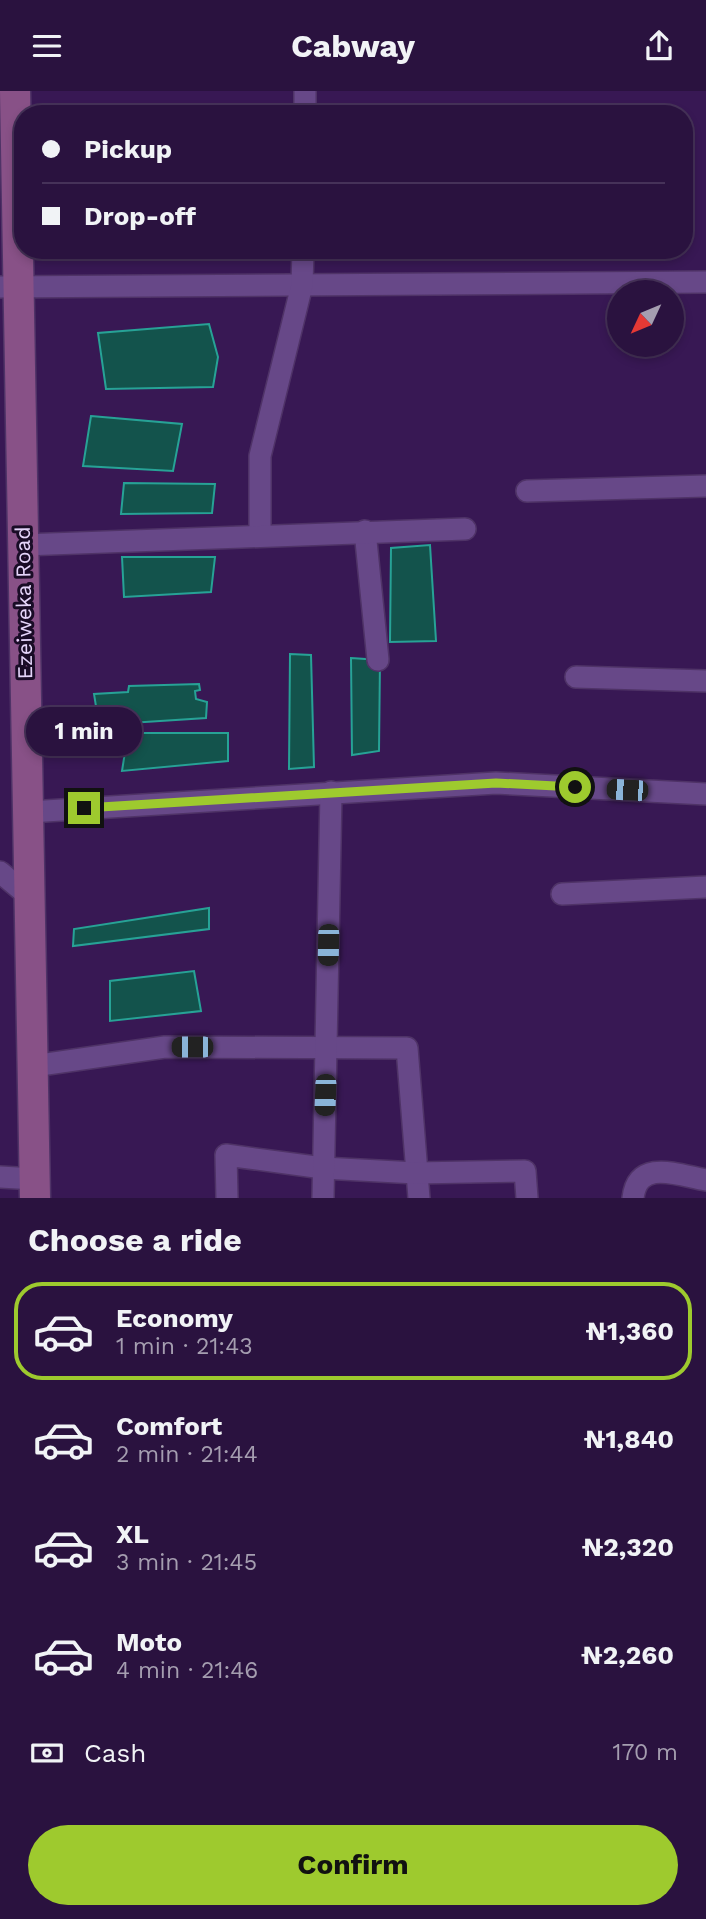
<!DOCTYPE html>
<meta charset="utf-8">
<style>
body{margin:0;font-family:"Work Sans",sans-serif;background:#36204a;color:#f1f3f6;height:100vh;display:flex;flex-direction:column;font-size:26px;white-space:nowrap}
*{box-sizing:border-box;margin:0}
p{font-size:23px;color:#a59eb0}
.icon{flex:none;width:38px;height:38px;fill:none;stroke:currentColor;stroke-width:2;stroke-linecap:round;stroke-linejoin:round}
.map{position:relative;height:1107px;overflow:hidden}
.details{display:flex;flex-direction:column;background:#2a123f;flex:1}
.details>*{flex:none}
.guide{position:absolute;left:14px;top:14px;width:679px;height:154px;border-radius:28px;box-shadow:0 4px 10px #0003,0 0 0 2px #463259;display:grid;align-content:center;height:154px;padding:0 28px;background:#2a123f}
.needle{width:46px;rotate:226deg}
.tools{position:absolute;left:607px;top:189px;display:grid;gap:14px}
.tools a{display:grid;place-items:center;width:77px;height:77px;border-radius:50%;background:#2a123f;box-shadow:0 4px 10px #0003,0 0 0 2px #463259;font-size:35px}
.end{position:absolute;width:32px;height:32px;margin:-16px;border:9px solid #9eca2e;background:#111;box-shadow:0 0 0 4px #111}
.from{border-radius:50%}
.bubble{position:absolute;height:49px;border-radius:24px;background:#2a123f;box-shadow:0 4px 10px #0003,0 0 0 2px #463259;font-size:23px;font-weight:700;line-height:49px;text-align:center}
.car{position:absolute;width:21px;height:42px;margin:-21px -10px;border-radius:9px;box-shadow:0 0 5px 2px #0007;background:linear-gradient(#222 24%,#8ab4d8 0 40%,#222 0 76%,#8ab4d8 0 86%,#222 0)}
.guide b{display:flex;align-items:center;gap:24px;height:66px;font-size:26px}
.guide b+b{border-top:2px solid #463259}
.guide i{width:18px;height:18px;background:#f1f3f6}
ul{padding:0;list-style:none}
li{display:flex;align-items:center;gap:21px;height:98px;margin:0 14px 10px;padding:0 14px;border:4px solid transparent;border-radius:28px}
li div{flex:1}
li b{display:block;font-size:26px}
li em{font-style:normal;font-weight:700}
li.active{border-color:#9eca2e}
li>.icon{width:63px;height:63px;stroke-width:1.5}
h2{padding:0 28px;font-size:32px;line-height:84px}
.pay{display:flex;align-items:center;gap:18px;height:77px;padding:0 28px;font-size:26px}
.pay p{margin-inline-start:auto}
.primary-button{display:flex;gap:14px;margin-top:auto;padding:14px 28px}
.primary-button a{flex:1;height:80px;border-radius:42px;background:#9eca2e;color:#111;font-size:28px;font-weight:700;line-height:80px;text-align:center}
header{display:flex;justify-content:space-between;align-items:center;height:91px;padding:0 28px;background:#2a123f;font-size:32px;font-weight:700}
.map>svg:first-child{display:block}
</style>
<header><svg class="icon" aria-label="menu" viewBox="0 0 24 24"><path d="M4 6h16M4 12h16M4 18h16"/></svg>Cabway<svg class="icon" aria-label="share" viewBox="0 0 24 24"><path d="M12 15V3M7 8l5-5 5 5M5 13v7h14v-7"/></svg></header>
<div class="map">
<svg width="706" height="1107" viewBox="0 0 706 1107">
<rect width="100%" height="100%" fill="#381854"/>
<g fill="#13534c" stroke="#27a296" stroke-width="2">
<path d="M209,233L218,266L213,296L106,298L98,242Z"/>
<path d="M91,325L182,333L173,380L83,375Z"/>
<path d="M124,392L215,393L212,422L121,423Z"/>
<path d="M430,454L436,550L390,551L391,457Z"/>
<path d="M122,466H215L211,501L124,506Z"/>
<path d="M290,563L311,564L314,676L289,678Z"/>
<path d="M351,567L380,569L379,660L352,664Z"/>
<path d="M199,593L200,599L195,600L196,608L207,611L206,627L99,634L94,603L128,601L129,595Z"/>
<path d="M128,642H228V670L122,680Z"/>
<path d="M209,817V838L73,855L74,838Z"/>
<path d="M194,880L201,920L110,930V890Z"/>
</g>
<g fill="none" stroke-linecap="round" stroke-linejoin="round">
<defs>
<g id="street">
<path d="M305,23V0"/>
<path d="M0,196L706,191"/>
<path d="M527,400L706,395"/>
<path d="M365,440L378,569"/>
<path d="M260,445V365L302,194L303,159"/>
<path d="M23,454L465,438"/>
<path d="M576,586L706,590"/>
<path d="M29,721L496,692L706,703"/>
<path d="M0,781L31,807"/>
<path d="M562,803L706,796"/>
<path d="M33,975L165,956L407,957L419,1107"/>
<path d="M0,1086L35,1088"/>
<path d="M227,1107L226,1064L323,1077L416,1082L525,1080L527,1107"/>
<path d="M323,1107L331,701"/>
<path d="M633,1107C638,1067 678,1084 706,1089"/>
</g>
<path id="secondary" d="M15,0L35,1107"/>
</defs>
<use href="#street" stroke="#4f3367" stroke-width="24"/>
<use href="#secondary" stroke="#4f3367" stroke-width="33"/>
<use href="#street" stroke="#674888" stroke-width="21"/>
<use href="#secondary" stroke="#885187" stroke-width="30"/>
</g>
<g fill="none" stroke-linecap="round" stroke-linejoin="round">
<path stroke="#9eca2e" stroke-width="9" d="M84,717L496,692L575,696"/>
</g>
<g text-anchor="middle" stroke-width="6" stroke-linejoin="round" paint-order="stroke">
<g font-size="21" fill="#e5d5fa" stroke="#190c26">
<text transform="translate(24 512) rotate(-91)" y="7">Ezeiweka Road</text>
</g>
</g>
</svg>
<div class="tools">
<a><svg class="needle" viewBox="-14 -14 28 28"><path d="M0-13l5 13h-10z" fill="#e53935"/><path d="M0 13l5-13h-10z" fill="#a59eb0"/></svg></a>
</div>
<i class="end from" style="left:575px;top:696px"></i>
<i class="end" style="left:84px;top:717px"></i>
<div class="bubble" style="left:26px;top:616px;width:116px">1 min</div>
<i class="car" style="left:627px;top:699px;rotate:273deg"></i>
<i class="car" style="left:328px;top:854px;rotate:181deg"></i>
<i class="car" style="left:192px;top:956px;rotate:270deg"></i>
<i class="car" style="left:325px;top:1004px;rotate:182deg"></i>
<div class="guide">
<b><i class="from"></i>Pickup</b>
<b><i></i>Drop-off</b>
</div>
</div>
<section class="details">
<h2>Choose a ride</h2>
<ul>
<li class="active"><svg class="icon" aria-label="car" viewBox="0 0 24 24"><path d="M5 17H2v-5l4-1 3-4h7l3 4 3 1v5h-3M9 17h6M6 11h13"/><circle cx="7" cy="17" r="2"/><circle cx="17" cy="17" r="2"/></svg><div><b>Economy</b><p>1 min · 21:43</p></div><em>₦1,360</em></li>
<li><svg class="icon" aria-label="car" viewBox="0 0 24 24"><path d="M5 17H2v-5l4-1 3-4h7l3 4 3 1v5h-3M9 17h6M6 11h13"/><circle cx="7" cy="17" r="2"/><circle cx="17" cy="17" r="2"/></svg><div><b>Comfort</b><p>2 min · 21:44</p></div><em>₦1,840</em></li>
<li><svg class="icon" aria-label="car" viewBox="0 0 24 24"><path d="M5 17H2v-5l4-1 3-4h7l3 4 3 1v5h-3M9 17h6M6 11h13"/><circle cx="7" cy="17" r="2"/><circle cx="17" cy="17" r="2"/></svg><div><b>XL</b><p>3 min · 21:45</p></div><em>₦2,320</em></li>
<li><svg class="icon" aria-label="car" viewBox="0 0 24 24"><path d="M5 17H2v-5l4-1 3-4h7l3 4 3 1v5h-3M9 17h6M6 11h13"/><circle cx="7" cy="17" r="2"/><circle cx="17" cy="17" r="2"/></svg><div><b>Moto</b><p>4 min · 21:46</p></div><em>₦2,260</em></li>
</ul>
<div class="pay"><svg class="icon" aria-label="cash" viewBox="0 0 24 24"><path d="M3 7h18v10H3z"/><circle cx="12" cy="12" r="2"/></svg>Cash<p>170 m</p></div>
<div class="primary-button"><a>Confirm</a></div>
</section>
